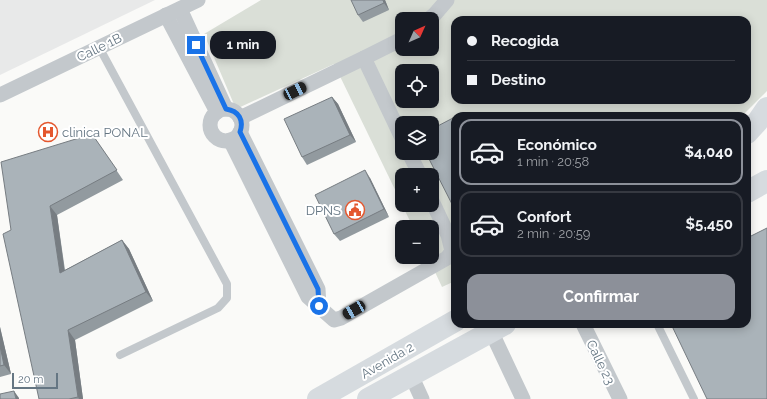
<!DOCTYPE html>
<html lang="es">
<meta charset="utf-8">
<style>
body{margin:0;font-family:Raleway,sans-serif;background:#242831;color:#f1f3f6;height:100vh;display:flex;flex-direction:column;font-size:15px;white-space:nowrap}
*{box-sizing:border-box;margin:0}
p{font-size:13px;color:#9ea1a6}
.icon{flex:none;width:22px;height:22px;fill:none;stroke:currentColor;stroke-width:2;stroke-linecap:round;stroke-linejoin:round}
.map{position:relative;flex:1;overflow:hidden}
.sheet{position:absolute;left:451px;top:112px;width:300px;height:216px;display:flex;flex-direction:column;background:#171b24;border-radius:12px;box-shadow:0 2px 10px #0003}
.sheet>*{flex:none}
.banner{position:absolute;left:451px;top:16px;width:300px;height:88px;border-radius:12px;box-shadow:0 2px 10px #0003;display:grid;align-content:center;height:88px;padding:0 16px;background:#171b24}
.needle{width:26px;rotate:45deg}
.buttons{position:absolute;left:395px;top:12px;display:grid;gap:8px}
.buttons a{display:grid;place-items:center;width:44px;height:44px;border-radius:8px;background:#171b24;box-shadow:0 2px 10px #0003;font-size:20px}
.scale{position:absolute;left:12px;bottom:10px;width:46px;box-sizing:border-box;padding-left:4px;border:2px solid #657683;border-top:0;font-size:11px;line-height:14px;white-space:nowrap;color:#657683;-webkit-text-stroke:3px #fff;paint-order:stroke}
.end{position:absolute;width:18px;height:18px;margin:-9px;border:5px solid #1a73e8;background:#fff;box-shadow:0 0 0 2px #fff}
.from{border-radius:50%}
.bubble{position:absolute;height:28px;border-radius:12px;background:#171b24;box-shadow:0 2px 10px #0003;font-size:13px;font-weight:700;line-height:28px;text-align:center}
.car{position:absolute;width:12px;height:24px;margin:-12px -6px;border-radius:5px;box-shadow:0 0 3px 1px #0007;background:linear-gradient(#222 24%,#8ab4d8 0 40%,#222 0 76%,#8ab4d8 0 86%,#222 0)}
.banner b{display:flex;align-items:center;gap:14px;height:38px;font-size:15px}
.banner b+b{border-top:1px solid #363941}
.banner i{width:10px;height:10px;background:#f1f3f6}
ul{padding:7px 0 0;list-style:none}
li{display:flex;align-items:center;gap:12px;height:66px;margin:0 8px 6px;padding:0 8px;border:2px solid #363941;border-radius:12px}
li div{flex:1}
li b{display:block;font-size:15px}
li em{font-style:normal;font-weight:700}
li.current{border-color:#8c9099}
li>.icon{width:36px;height:36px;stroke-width:1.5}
.action{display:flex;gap:8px;margin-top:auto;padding:8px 16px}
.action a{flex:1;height:46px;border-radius:12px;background:#8c9099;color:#fff;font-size:16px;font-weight:700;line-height:46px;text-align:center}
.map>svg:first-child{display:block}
</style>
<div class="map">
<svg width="767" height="399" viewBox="0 0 767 399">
<rect width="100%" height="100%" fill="#fafaf8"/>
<path fill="#e8e9e9" d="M0,0H155L0,75Z"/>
<path fill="#dadfd7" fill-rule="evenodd" d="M261,0H767V91L742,116H455V281L442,287L428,257H432V227H413L402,205H432V175H402V204L334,64L236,109L204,34ZM402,19H432V49H402ZM455,20H747V100H455ZM402,71H432V101H402ZM402,123H432V153H402Z"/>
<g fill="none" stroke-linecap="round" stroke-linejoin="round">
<g stroke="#c3c8cc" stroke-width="8">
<path d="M99,47L227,284V298L218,308L120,355"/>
<path d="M657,324L694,399"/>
</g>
<g stroke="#c3c8cc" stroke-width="15">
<path d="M180,9L226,109"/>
<path d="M166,15L217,112"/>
<path d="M429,19L435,14L447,0"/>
<path d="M364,58L402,138"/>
<path d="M0,95L198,0"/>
<circle cx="226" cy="125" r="16"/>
<path d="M240,118L364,58L402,39"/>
<path d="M240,132L318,289L319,306"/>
<path d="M230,140L308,297L334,320L341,318L447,258L452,251L448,235L432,201"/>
<path d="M409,153L420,175"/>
<path d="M583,324L620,399"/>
<path d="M491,331L523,399"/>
<path d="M411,375L422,399"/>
</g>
<g stroke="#d6dbdf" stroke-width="22">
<path d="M747,133L758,121L767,108"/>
<path d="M747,192L767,181"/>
<path d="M318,399L455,321"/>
<path d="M368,399L505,324"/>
</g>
</g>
<g fill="#929a9f">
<path d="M385,0L389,10L363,22L358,15Z"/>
<path d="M332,97L338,104L356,142L307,165L302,157Z"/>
<path d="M92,134L123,180L57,215L65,270L122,240L129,249L153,301L75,340L83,399H39L11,230Z"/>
<path d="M370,178L389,217L340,241L334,234Z"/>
<path d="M0,327L11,374L0,377Z"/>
</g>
<g fill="#777d82">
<path d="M383,0H385L389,10L384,3Z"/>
<path d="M332,97L338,104L356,142L350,135Z"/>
<path d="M365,170L370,178L389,217L384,209Z"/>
<path d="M50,206L57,215L66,282L60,273Z"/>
<path d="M122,240L129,249L153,301L146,292Z"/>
<path d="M0,327L11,374L4,365L0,346Z"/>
<path d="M68,330L75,340L83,399H79L78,397Z"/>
<path d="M14,391L19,398V399H16Z"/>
</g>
<g fill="#aab3b9" stroke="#777d82">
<path d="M351,0H383L384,3L358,15Z"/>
<path d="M332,97L350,135L302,157L284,119Z"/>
<path d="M453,118L455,122V210L426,153H432V129Z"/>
<path d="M92,134L117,170L50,206L60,273L122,240L146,292L68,330L78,397L69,399H39L3,234L11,230L1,162Z"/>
<path d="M365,170L384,209L334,234L315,195Z"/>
<path d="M767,228V399H707L671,324H747V238Z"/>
<path d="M0,346L4,365L0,366Z"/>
<path d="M14,391L16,399H0V394Z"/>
</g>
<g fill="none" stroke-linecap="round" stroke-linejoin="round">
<path stroke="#1a73e8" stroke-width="5" d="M196,45L226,109C239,111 244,120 240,132L318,289L319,306"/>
</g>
<defs>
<symbol id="hospital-ring" viewBox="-11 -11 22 22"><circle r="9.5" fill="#fff" stroke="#e4572e" stroke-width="1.5"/><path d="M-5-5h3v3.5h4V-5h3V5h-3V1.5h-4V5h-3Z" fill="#e4572e"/></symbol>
<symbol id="civic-ring" viewBox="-11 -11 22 22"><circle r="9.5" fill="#fff" stroke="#e4572e" stroke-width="1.5"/><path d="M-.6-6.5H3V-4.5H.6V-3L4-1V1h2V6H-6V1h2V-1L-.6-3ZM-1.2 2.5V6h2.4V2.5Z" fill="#e4572e"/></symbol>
</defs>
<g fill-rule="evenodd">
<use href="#hospital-ring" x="37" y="121" width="22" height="22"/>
<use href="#civic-ring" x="344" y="199" width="22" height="22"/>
</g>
<g text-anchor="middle" stroke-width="4" stroke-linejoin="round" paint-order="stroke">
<g font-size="13" fill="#657683" stroke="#fff">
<text transform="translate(99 47) rotate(-26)" y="5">Calle 1B</text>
<text transform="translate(387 360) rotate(-30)" y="5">Avenida 2</text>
<text transform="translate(601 362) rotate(64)" y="5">Calle 23</text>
</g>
<g font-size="13" fill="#657683" stroke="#fff" text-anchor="start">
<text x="62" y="137">clinica PONAL</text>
<text x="341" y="215" text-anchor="end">DPNS</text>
</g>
</g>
</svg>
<div class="buttons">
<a><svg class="needle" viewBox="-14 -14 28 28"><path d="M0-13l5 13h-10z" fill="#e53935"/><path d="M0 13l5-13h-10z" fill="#9ea1a6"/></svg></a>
<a><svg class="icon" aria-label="locate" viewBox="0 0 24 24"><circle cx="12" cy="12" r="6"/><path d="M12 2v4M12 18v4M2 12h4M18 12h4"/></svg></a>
<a><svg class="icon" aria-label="layers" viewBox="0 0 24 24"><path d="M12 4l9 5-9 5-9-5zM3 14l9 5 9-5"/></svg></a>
<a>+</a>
<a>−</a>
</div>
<div class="scale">20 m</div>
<i class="end from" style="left:319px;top:306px"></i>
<i class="end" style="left:196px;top:45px"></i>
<div class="bubble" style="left:210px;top:31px;width:66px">1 min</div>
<i class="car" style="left:295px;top:91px;rotate:64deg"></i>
<i class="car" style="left:354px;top:310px;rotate:240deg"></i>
<div class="banner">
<b><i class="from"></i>Recogida</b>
<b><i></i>Destino</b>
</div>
<section class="sheet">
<ul>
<li class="current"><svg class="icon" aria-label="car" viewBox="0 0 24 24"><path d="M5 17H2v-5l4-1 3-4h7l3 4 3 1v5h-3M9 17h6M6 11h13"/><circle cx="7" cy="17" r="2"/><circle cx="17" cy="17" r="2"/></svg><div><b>Económico</b><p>1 min · 20:58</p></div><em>$4,040</em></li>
<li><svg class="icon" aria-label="car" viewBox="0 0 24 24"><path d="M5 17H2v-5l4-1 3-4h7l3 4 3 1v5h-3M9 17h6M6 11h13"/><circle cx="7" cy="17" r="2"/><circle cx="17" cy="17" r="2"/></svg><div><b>Confort</b><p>2 min · 20:59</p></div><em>$5,450</em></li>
</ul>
<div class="action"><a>Confirmar</a></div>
</section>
</div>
